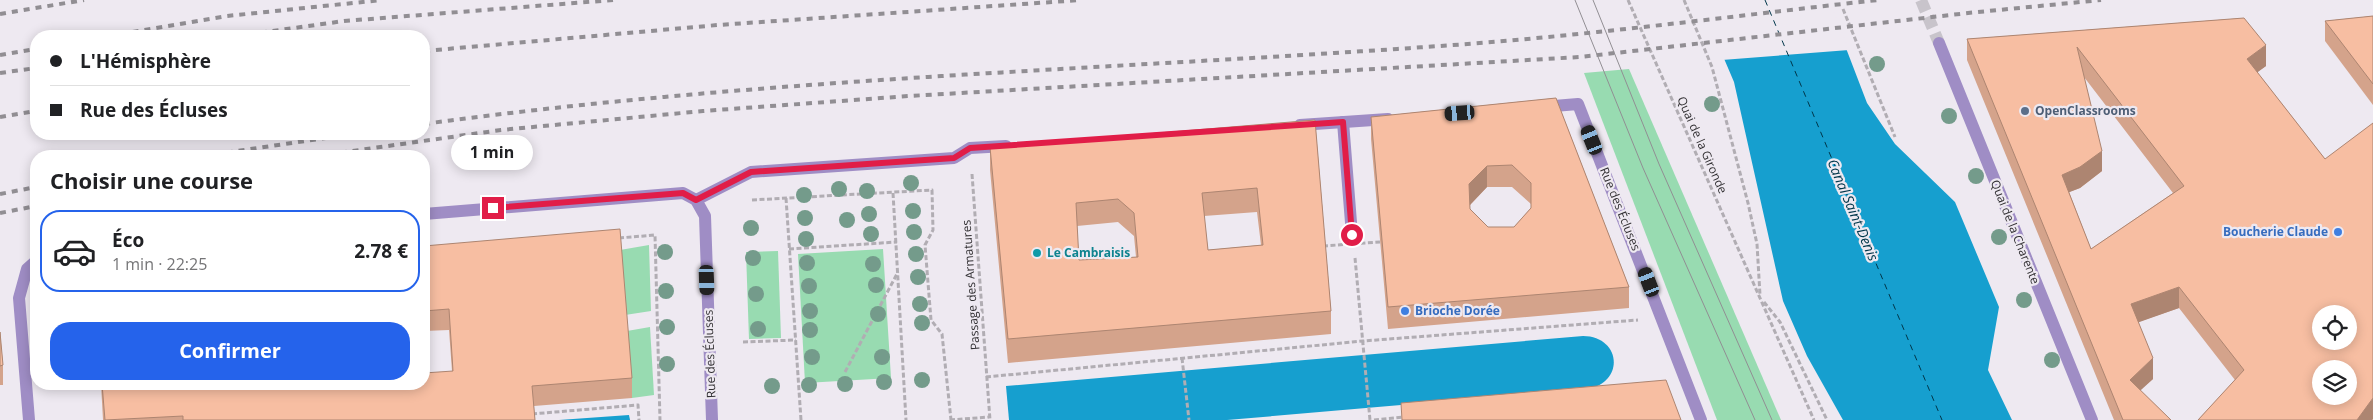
<!DOCTYPE html>
<html lang="fr">
<meta charset="utf-8">
<style>
body{margin:0;font-family:"Open Sans",sans-serif;background:#f6f6f6;color:#202124;height:100vh;display:flex;flex-direction:column;font-size:19px;white-space:nowrap}
*{box-sizing:border-box;margin:0}
p{font-size:16px;color:#757577}
.icon{flex:none;width:28px;height:28px;fill:none;stroke:currentColor;stroke-width:2;stroke-linecap:round;stroke-linejoin:round}
.map{position:relative;flex:1;overflow:hidden}
.panel{position:absolute;left:30px;top:150px;width:400px;height:240px;display:flex;flex-direction:column;background:#fff;border-radius:20px;box-shadow:0 2px 12px #0003}
.panel>*{flex:none}
.hud{position:absolute;left:30px;top:30px;width:400px;height:110px;border-radius:20px;box-shadow:0 2px 12px #0003;display:grid;align-content:center;height:110px;padding:0 20px;background:#fff}
.controls{position:absolute;left:2312px;top:305px;display:grid;gap:10px}
.controls a{display:grid;place-items:center;width:45px;height:45px;border-radius:50%;background:#fff;box-shadow:0 2px 12px #0003;font-size:25px}
.end{position:absolute;width:22px;height:22px;margin:-11px;border:6px solid #e11d48;background:#fff;box-shadow:0 0 0 2px #fff}
.from{border-radius:50%}
.bubble{position:absolute;height:35px;border-radius:18px;background:#fff;box-shadow:0 2px 12px #0003;font-size:16px;font-weight:700;line-height:35px;text-align:center}
.car{position:absolute;width:15px;height:30px;margin:-15px -8px;border-radius:6px;box-shadow:0 0 4px 1px #0007;background:linear-gradient(#222 24%,#8ab4d8 0 40%,#222 0 76%,#8ab4d8 0 86%,#222 0)}
.hud b{display:flex;align-items:center;gap:18px;height:48px;font-size:19px}
.hud b+b{border-top:1px solid #e0e0e0}
.hud i{width:12px;height:12px;background:#202124}
ul{padding:0;list-style:none}
li{display:flex;align-items:center;gap:15px;height:82px;margin:0 10px 8px;padding:0 10px;border:2px solid #e0e0e0;border-radius:20px}
li div{flex:1}
li b{display:block;font-size:19px}
li em{font-style:normal;font-weight:700}
li.on{border-color:#2563eb}
li>.icon{width:45px;height:45px;stroke-width:1.5}
h2{padding:0 20px;font-size:22px;line-height:60px}
.cta{display:flex;gap:10px;margin-top:auto;padding:10px 20px}
.cta a{flex:1;height:58px;border-radius:20px;background:#2563eb;color:#fff;font-size:20px;font-weight:700;line-height:58px;text-align:center}
.map>svg:first-child{display:block}
</style>
<div class="map">
<svg width="2373" height="420" viewBox="0 0 2373 420">
<rect width="100%" height="100%" fill="#eee9f1"/>
<g fill="#98dbb1">
<path d="M1629,69L1781,420H1717L1584,73Z"/>
<path d="M649,245L651,311L625,315L620,250Z"/>
<path d="M883,249L891,378L805,383L798,254Z"/>
<path d="M778,251L781,338L749,339L746,252Z"/>
<path d="M650,327L654,395L632,398L627,331Z"/>
</g>
<g fill="#169fcf">
<path d="M1699,0L1844,43L1867,103L1895,144L1955,202L1999,307L1988,370L2012,420H1843L1807,356L1783,301L1734,82Z"/>
<path d="M1583,336C1620,336 1626,381 1588,389L1227,420H1009L1006,386Z"/>
<path d="M629,415L630,420H559Z"/>
</g>
<path fill="#eee9f1" d="M1697,0H1829L1849,50L1722,60Z"/>
<g fill="none" stroke-linecap="round" stroke-linejoin="round">
<path stroke="#00364a" stroke-width="1" stroke-dasharray="6 5" stroke-linecap="butt" d="M1765,0L1942,420"/>
<path stroke="#c8c4cb" stroke-width="12" stroke-dasharray="12 6" stroke-linecap="butt" d="M1921,0L1939,43"/>
<g stroke="#b1adb3" stroke-width="3" stroke-dasharray="5 2.5" stroke-linecap="butt">
<path d="M1628,0L1814,420"/>
<path d="M1684,0L1712,67L1748,203L1757,244L1760,295"/>
<path d="M1843,9L1895,137"/>
<path d="M972,174L990,420"/>
<path d="M893,193L906,420"/>
<path d="M786,198L801,420"/>
<path d="M752,200L932,190L933,230L925,245L931,320L942,334L951,420"/>
<path d="M619,238L655,235L660,420"/>
<path d="M789,249L897,242"/>
<path d="M1355,258L1370,420"/>
<path d="M1764,302L1780,322L1827,420"/>
<path d="M743,342L796,340"/>
<path d="M1182,358L1189,420"/>
<path d="M845,372L898,272"/>
<path d="M986,377L1363,341L1638,320"/>
<path d="M532,414L638,405L639,420"/>
<path d="M950,420L989,417"/>
<path d="M1374,420L1403,417"/>
</g>
<g stroke="#9f8dc5" stroke-width="12">
<path d="M1542,107L1578,104L1701,420"/>
<path d="M1343,122L1352,235"/>
<path d="M1300,125L1388,119"/>
<path d="M696,200L751,172L954,158L970,148L1006,146"/>
<path d="M424,214L683,193L696,200L705,216L712,420"/>
<path d="M29,420L19,298L27,269L36,261"/>
</g>
<path stroke="#9f8dc5" stroke-width="12" d="M1939,43L2092,420"/>
<g stroke="#918e93" stroke-width="1">
<path d="M1575,0L1643,168L1755,420"/>
<path d="M1593,0L1659,164L1772,420"/>
</g>
<g stroke="#918e93" stroke-width="4" stroke-dasharray="6 6" stroke-linecap="butt">
<path d="M0,14L84,0"/>
<path d="M109,36L227,16L382,0"/>
<path d="M237,36L344,21L613,0"/>
<path d="M424,51L718,25L1081,0"/>
<path d="M0,55L36,49"/>
<path d="M0,73L36,68"/>
<path d="M0,117L36,111"/>
<path d="M424,124C760,78 1101,70 1440,46C1586,36 1732,16 1878,0"/>
<path d="M203,156L353,134"/>
<path d="M317,156L501,130L703,111L909,96L1580,57L1968,13L2101,0"/>
<path d="M0,194L36,187"/>
<path d="M0,213L36,206"/>
</g>
<path stroke="#b1adb3" stroke-width="3" stroke-dasharray="5 2.5" stroke-linecap="butt" d="M1323,246L1380,242"/>
</g>
<g fill="#749b8b">
<circle cx="1877" cy="64" r="8"/>
<circle cx="1712" cy="104" r="8"/>
<circle cx="1949" cy="116" r="8"/>
<circle cx="1976" cy="176" r="8"/>
<circle cx="911" cy="183" r="8"/>
<circle cx="839" cy="189" r="8"/>
<circle cx="867" cy="191" r="8"/>
<circle cx="804" cy="195" r="8"/>
<circle cx="913" cy="211" r="8"/>
<circle cx="869" cy="214" r="8"/>
<circle cx="805" cy="218" r="8"/>
<circle cx="847" cy="220" r="8"/>
<circle cx="751" cy="228" r="8"/>
<circle cx="914" cy="232" r="8"/>
<circle cx="871" cy="234" r="8"/>
<circle cx="1999" cy="237" r="8"/>
<circle cx="806" cy="239" r="8"/>
<circle cx="665" cy="252" r="8"/>
<circle cx="916" cy="254" r="8"/>
<circle cx="753" cy="258" r="8"/>
<circle cx="807" cy="263" r="8"/>
<circle cx="873" cy="264" r="8"/>
<circle cx="918" cy="277" r="8"/>
<circle cx="876" cy="285" r="8"/>
<circle cx="809" cy="286" r="8"/>
<circle cx="666" cy="291" r="8"/>
<circle cx="756" cy="294" r="8"/>
<circle cx="2024" cy="300" r="8"/>
<circle cx="920" cy="304" r="8"/>
<circle cx="810" cy="311" r="8"/>
<circle cx="878" cy="314" r="8"/>
<circle cx="922" cy="323" r="8"/>
<circle cx="667" cy="327" r="8"/>
<circle cx="758" cy="329" r="8"/>
<circle cx="810" cy="330" r="8"/>
<circle cx="812" cy="357" r="8"/>
<circle cx="882" cy="357" r="8"/>
<circle cx="2052" cy="360" r="8"/>
<circle cx="667" cy="364" r="8"/>
<circle cx="922" cy="380" r="8"/>
<circle cx="884" cy="382" r="8"/>
<circle cx="845" cy="384" r="8"/>
<circle cx="809" cy="385" r="8"/>
<circle cx="772" cy="386" r="8"/>
</g>
<g fill="#d4a38b" fill-rule="evenodd">
<path d="M2373,16V105L2325,41V21Z"/>
<path d="M2244,18L2266,66L2257,72L2325,159L2373,419L2372,420H2198L2235,380L2179,308L2138,322L2153,379L2140,390L2171,420H2114L1967,60V39ZM2084,77L2173,193L2091,249L2069,192L2080,188L2102,171Z"/>
<path d="M1556,98L1629,287V308L1388,329L1371,139V117ZM1487,187H1512L1531,204V208L1514,227H1488L1470,209V205Z"/>
<path d="M1315,120L1331,311V334L1008,363L990,170V147ZM1257,212L1261,245L1208,250L1204,216ZM1118,222L1134,236L1136,257L1079,260L1077,226Z"/>
<path d="M424,246L632,378V398L534,406L535,420H103L101,384H424L452,371L449,330L424,331Z"/>
<path d="M0,332L3,365V385H0Z"/>
</g>
<g fill="#ad8571">
<path d="M2266,45V66L2247,80V59Z"/>
<path d="M2102,151V171L2080,188L2062,195V175Z"/>
<path d="M1487,166V187L1469,206V184Z"/>
<path d="M2179,287V308L2131,325V304Z"/>
<path d="M2153,358V379L2130,400V380Z"/>
<path d="M2373,398V419L2372,420H2357Z"/>
</g>
<g fill="#f7bea2" stroke="#ad8571" fill-rule="evenodd">
<path d="M2373,16V84L2325,21Z"/>
<path d="M2244,18L2266,45L2247,59L2325,159L2373,123V398L2357,420H2198L2244,370L2179,287L2131,304L2153,358L2130,380L2171,420H2123L1967,39ZM2077,47L2184,186L2091,249L2062,175L2080,167L2102,151ZM2321,314H2349V341H2321ZM2321,369H2349V396H2321Z"/>
<path d="M1556,98L1629,287L1388,307L1371,117ZM1512,165L1531,183V208L1514,227H1488L1470,209L1469,184L1487,166Z"/>
<path d="M1315,120L1331,311L1008,339L990,147ZM1257,188L1263,245L1208,250L1202,193ZM1118,199L1134,213L1138,257L1079,260L1076,203Z"/>
<path d="M620,229L632,378L532,386L535,420H183V416L105,420L102,384H424V373L453,371L449,309L424,311V246Z"/>
<path d="M0,332L3,365L0,366Z"/>
<path d="M1666,380L1681,420H1402L1401,403Z"/>
</g>
<g fill="none" stroke-linecap="round" stroke-linejoin="round">
<path stroke="#e11d48" stroke-width="6" d="M493,208L683,193L696,200L751,172L954,158L970,148L1343,122L1352,235"/>
</g>
<circle fill="#5c6f8a" stroke="#eee9f1" stroke-width="2" cx="2025" cy="111" r="5"/>
<g fill="#3f7fe0" stroke="#eee9f1" stroke-width="2">
<circle cx="2338" cy="232" r="5"/>
<circle cx="1405" cy="311" r="5"/>
</g>
<circle fill="#0f9aa8" stroke="#eee9f1" stroke-width="2" cx="1037" cy="253" r="5"/>
<g text-anchor="middle" stroke-width="4.5" stroke-linejoin="round" paint-order="stroke">
<g font-size="12" font-weight="bold" fill="#4e5e75" stroke="#eee9f1" text-anchor="start">
<text x="2035" y="115">OpenClassrooms</text>
</g>
<g font-size="12" fill="#323033" stroke="#eee9f1">
<text transform="translate(1702 145) rotate(66)" y="4">Quai de la Gironde</text>
<text transform="translate(1620 209) rotate(68)" y="4">Rue des Écluses</text>
<text transform="translate(2015 232) rotate(68)" y="4">Quai de la Charente</text>
<text transform="translate(971 285) rotate(-94)" y="4">Passage des Armatures</text>
<text transform="translate(710 354) rotate(-92)" y="4">Rue des Écluses</text>
</g>
<g font-size="12" font-weight="bold" fill="#366cbe" stroke="#eee9f1" text-anchor="end">
<text x="2328" y="236">Boucherie Claude</text>
<text x="1415" y="315" text-anchor="start">Brioche Dorée</text>
</g>
<g font-size="12" font-weight="bold" fill="#0d838f" stroke="#eee9f1" text-anchor="start">
<text x="1047" y="257">Le Cambraisis</text>
</g>
<g font-size="14" font-style="italic" fill="#00364a" stroke="#eee9f1">
<text transform="translate(1853 210) rotate(67)" y="5">Canal Saint-Denis</text>
</g>
</g>
</svg>
<div class="controls">
<a><svg class="icon" aria-label="locate" viewBox="0 0 24 24"><circle cx="12" cy="12" r="6"/><path d="M12 2v4M12 18v4M2 12h4M18 12h4"/></svg></a>
<a><svg class="icon" aria-label="layers" viewBox="0 0 24 24"><path d="M12 4l9 5-9 5-9-5zM3 14l9 5 9-5"/></svg></a>
</div>
<i class="end from" style="left:1352px;top:235px"></i>
<i class="end" style="left:493px;top:208px"></i>
<div class="bubble" style="left:451px;top:135px;width:82px">1 min</div>
<i class="car" style="left:1460px;top:113px;rotate:266deg"></i>
<i class="car" style="left:1592px;top:140px;rotate:338deg"></i>
<i class="car" style="left:707px;top:280px;rotate:178deg"></i>
<i class="car" style="left:1649px;top:282px;rotate:339deg"></i>
<div class="hud">
<b><i class="from"></i>L'Hémisphère</b>
<b><i></i>Rue des Écluses</b>
</div>
<section class="panel">
<h2>Choisir une course</h2>
<ul>
<li class="on"><svg class="icon" aria-label="car" viewBox="0 0 24 24"><path d="M5 17H2v-5l4-1 3-4h7l3 4 3 1v5h-3M9 17h6M6 11h13"/><circle cx="7" cy="17" r="2"/><circle cx="17" cy="17" r="2"/></svg><div><b>Éco</b><p>1 min · 22:25</p></div><em>2.78 €</em></li>
</ul>
<div class="cta"><a>Confirmer</a></div>
</section>
</div>
